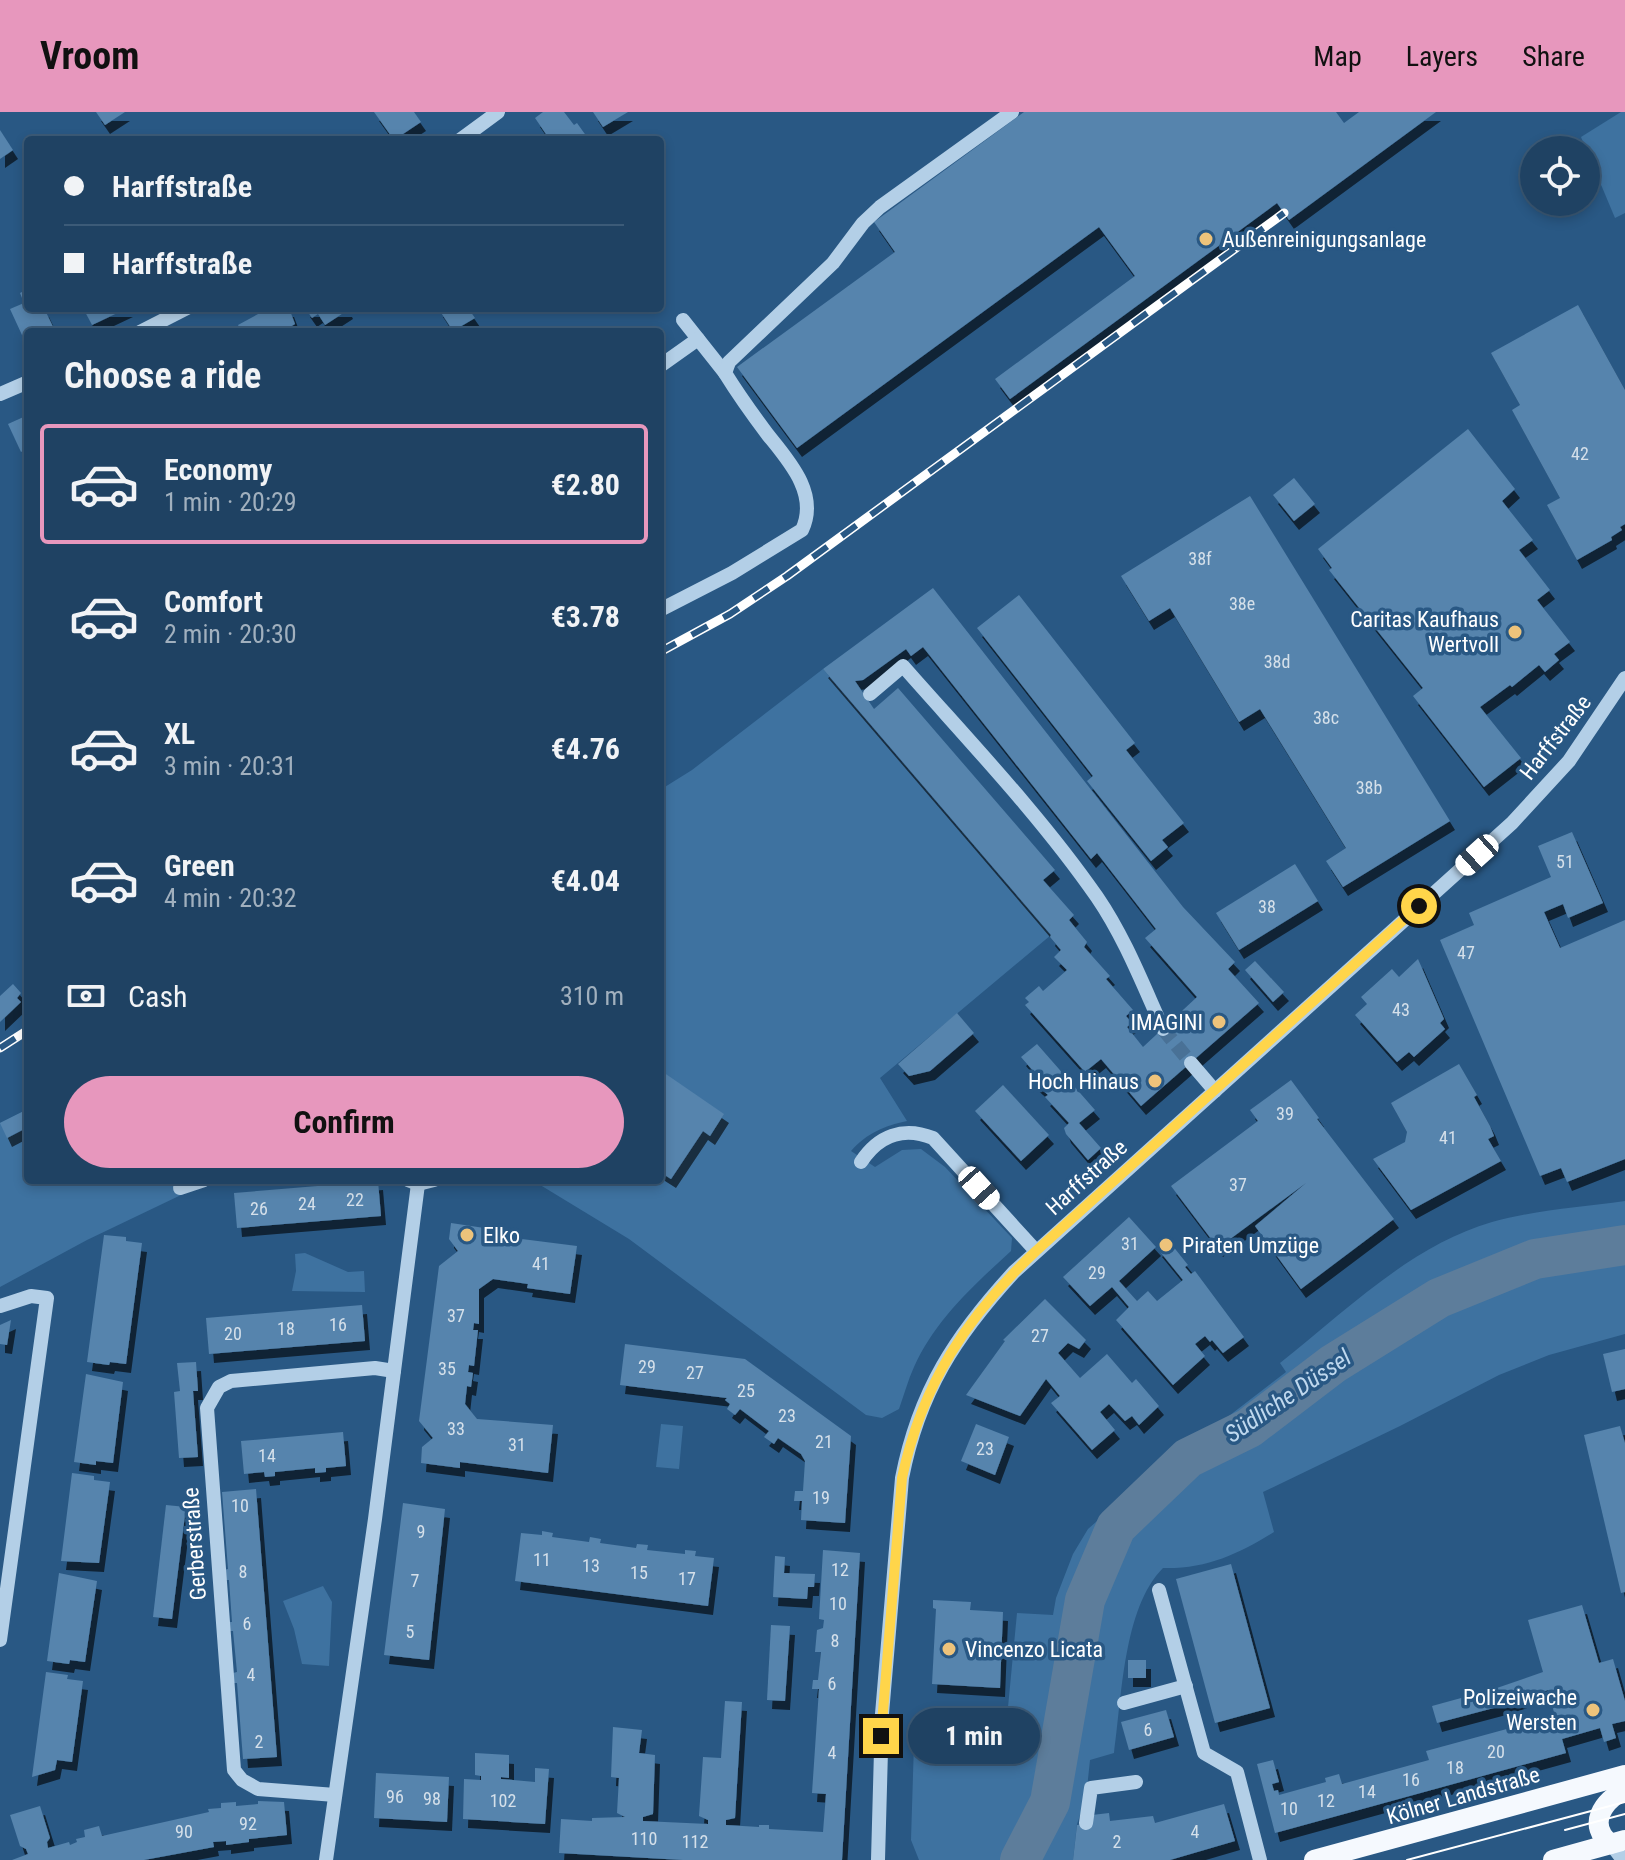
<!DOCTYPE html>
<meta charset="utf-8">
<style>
body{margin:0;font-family:"Roboto Condensed",sans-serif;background:#2c4d6c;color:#f1f3f6;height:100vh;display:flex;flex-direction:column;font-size:30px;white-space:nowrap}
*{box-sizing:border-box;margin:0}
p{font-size:26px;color:#a1b0be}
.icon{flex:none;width:44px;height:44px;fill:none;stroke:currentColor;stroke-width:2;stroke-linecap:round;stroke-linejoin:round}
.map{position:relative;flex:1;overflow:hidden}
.sheet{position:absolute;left:24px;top:216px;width:640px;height:856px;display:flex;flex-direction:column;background:#1f4263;border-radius:8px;box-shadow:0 4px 12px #0003,0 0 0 2px #3c5b78}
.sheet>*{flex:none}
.banner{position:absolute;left:24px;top:24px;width:640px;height:176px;border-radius:8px;box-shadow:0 4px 12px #0003,0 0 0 2px #3c5b78;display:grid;align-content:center;height:176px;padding:0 40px;background:#1f4263}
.controls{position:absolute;left:1520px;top:24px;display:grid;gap:16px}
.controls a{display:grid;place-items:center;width:80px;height:80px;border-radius:50%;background:#1f4263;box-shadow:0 4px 12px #0003,0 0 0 2px #3c5b78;font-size:40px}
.end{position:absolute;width:36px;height:36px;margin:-18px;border:10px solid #ffd54a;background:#111;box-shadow:0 0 0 4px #111}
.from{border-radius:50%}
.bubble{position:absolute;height:56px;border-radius:28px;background:#1f4263;box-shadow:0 4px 12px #0003,0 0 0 2px #3c5b78;font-size:26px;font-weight:700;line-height:56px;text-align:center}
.car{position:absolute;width:24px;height:48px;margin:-24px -12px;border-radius:10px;box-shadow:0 0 6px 2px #0007;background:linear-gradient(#fff 24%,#345 0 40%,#fff 0 76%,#345 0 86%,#fff 0)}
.banner b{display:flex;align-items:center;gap:28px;height:76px;font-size:30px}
.banner b+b{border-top:2px solid #3c5b78}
.banner i{width:20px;height:20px;background:#f1f3f6}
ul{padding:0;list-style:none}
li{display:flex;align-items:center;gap:24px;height:120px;margin:0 16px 12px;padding:0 24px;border:4px solid transparent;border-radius:8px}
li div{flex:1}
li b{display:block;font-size:30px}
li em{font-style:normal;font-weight:700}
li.current{border-color:#e797bd}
li>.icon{width:72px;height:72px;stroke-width:1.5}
h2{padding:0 40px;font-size:36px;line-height:96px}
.pay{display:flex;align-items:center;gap:20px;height:88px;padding:0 40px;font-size:30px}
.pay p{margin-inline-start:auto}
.action{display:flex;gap:16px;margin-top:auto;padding:16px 40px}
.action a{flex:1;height:92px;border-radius:48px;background:#e797bd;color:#111;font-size:32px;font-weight:700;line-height:92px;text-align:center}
header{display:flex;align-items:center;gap:48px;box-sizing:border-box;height:112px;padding:0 40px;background:#e797bd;color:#111}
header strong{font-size:38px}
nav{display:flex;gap:44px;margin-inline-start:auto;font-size:28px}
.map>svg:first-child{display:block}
</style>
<header>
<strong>Vroom</strong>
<nav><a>Map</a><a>Layers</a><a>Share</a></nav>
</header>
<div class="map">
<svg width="1625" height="1748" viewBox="0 0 1625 1748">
<defs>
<filter id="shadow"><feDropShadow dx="5" dy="9" stdDeviation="0" flood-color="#0009"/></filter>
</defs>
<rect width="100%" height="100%" fill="#295884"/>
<g fill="#3e72a0">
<path d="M1621,0H1625V101L1615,106L1581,25Z"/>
<path d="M823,557L1051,823L880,966L907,1009C884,1014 867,1021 851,1039L875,1055L902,1038L921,1037L945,1055L1012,1126L1011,1139C974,1173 935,1208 914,1255C908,1268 904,1283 899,1297L882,1306L866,1303L629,1127L532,1068H660V678L692,658Z"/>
<path d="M28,997V1068H174L181,1083L87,1128L0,1175V1011Z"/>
<path d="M1625,1089V1222L1549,1243L1499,1263L1400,1314L1263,1380L1274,1420C1238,1442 1207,1457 1163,1456C1123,1496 1122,1586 1114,1641L1090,1648L1086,1686L1077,1712L1073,1748H919L911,1728L914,1631L1004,1637L1017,1501L1053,1503L1056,1486L1073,1442L1088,1417L1129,1381L1286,1260L1280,1251C1346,1199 1410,1134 1492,1110C1535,1098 1581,1095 1625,1089Z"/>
<path d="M305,1141L348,1160L364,1159L365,1180L292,1179L296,1159L295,1142Z"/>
<path d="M661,1312L683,1314L679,1357L656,1355Z"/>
<path d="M323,1474L332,1490L329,1554L302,1552L294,1517L283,1489Z"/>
</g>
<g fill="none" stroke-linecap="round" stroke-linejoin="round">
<path stroke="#5d7d9b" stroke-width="40" d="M1020,1748L1050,1690L1085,1488L1116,1415L1188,1346L1249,1316L1333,1252L1439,1186L1535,1147L1625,1133"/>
</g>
<g fill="#5684ad" fill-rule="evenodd" filter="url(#shadow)">
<path d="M96,0H125L105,13Z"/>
<path d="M374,0H414L421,10L394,28Z"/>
<path d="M543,0H564L574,13L577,11L587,25L582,28H550L535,6Z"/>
<path d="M593,0H628L603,15Z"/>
<path d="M1024,0H1336L1344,11L1359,0H1436L1289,108L1277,91L1010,287L995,267L1135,164L1099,115L797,336L737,255L895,140L874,110Z"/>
<path d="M0,18L13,38L0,47Z"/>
<path d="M28,177V196H44L55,219L28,220V236L10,197L24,191L20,181Z"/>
<path d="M1578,193L1625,278V412L1620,415L1622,418L1611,425L1612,428L1577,448L1547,393L1560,386L1512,298L1520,293L1491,241Z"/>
<path d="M83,196H128L92,213Z"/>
<path d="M269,196H289L295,212L282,220H242L238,213Z"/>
<path d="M305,196H347L348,198L325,213L318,202L312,206Z"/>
<path d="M438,196H468L475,206L453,219Z"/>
<path d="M28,303V336L21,340L8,312Z"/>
<path d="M1468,317L1515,377L1502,389L1533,428L1519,438L1550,478L1537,488L1570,530L1554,542L1559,548L1545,560L1539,553L1512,575L1510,573L1480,595L1521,646L1484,675L1413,584L1423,576L1329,458L1332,456L1318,437Z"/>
<path d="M1294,366L1315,392L1294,409L1273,383Z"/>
<path d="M1250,384L1450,709L1343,775L1326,749L1346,736L1260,597L1239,610L1170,496L1149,509L1121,464Z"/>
<path d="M933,476L1183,795L1235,850L1228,857L1259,891L1141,994L1101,947L1085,960L1025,893L1029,890L1025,886L1039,874L1043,879L1067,858L1054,845L1061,838L1050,825L1051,823L823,557ZM923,535L1091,747L1097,741L1156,817L1145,826L1197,885L1143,935L1127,915L1132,911L1126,904L1133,898L1106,867L1110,864L1084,835L1087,830L1069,808L1074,803L1043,768L1055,758L898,576L874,597L855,569L863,568L906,537L911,544Z"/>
<path d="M1019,483L1135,631L1126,638L1184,711L1162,728L1168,735L1151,749L1087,669L1093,664L977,516Z"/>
<path d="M1572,720L1603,791L1568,806L1563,792L1544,800L1560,836L1625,808V1047L1567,1070L1561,1056L1540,1064L1440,828L1474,813L1469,801L1551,765L1538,734Z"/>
<path d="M1295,752L1318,789L1239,838L1216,801Z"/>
<path d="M1418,847L1444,907L1440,911L1445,917L1414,945L1409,940L1397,950L1355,903L1367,892L1361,885L1392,857L1399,865Z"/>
<path d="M1255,849L1284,880L1273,890L1245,858Z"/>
<path d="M13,872L21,881L17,886L21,890L0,910V884Z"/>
<path d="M957,901L974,921L930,959L909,964L898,952Z"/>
<path d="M1037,932L1095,998L1079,1011L1101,1036L1088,1048L1066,1022L1064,1016L1069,1011L1045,985L1048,983L1028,965L1034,960L1021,945Z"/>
<path d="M1459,952L1477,983L1474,985L1490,1014L1494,1024L1488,1027L1501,1049L1411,1098L1373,1047L1405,1030L1407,1020L1391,991Z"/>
<path d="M660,958L724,1002L710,1024L703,1019L671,1067L660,1060Z"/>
<path d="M1291,968L1319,1006L1317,1007L1394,1107L1301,1177L1255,1114L1306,1071L1218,1136L1171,1074L1258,1009L1250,998Z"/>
<path d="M1003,973L1049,1023L1021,1049L975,999Z"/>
<path d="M28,997V1015L7,1026L0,1011Z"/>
<path d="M378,1069L381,1104L237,1116L234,1081Z"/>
<path d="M1129,1105L1156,1135L1119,1169L1137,1189L1148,1179L1157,1189L1183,1168L1157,1136L1168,1128L1188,1153L1185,1155L1191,1162L1195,1159L1244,1225L1223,1241L1212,1228L1210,1230L1205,1224L1195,1232L1205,1244L1173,1273L1116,1208L1129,1195L1112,1175L1090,1194L1063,1165Z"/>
<path d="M451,1111L491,1117V1123L577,1134L570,1182L527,1176L528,1172L493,1167L479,1177V1212L474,1211L473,1218H478L474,1254L469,1253L468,1260L473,1261L471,1275L467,1274L465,1292L477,1307L553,1313L548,1361L460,1350V1356L421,1351L422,1335L433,1326L419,1309L439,1154L458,1139L449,1127Z"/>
<path d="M104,1123L126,1125V1129L142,1131L126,1252L110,1250L109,1253L87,1250Z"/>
<path d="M1045,1187L1086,1228L1079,1237L1068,1231L1058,1241L1080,1266L1107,1242L1132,1271L1136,1267L1159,1294L1139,1313L1132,1304L1125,1309L1109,1292L1100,1300L1115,1318L1092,1338L1051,1291L1060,1284L1046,1267L1020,1304L966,1283L1005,1229L1003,1228Z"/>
<path d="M362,1193L365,1229L209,1242L206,1206Z"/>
<path d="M11,1208L7,1233L0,1232V1213Z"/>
<path d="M625,1232L745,1247L851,1324L845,1411L801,1408L802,1389H794L795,1379H803L805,1349L801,1342L778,1326L774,1332L764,1325L769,1319L740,1297L735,1303L727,1297L730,1292L725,1288L727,1286L620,1273Z"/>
<path d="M1625,1237V1277L1612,1280L1603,1242Z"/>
<path d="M196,1250L198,1279H193L198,1345L179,1346L174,1280L180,1279L177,1251Z"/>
<path d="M86,1262L123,1270L113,1351L96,1349V1353L74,1350Z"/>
<path d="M976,1312L1009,1325L995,1363L961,1349Z"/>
<path d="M1620,1314L1625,1331V1480L1621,1481L1584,1323Z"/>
<path d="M343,1320L346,1354L326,1356V1360L315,1361V1356L275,1360V1364L265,1365L264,1360L244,1362L241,1329Z"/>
<path d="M72,1361L94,1364V1368L110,1370L99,1451L61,1449Z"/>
<path d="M256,1377L277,1645L243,1647L237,1571H234L233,1561L237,1560L233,1519H229V1510H232L229,1468H225L224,1458L228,1457L222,1380Z"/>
<path d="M403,1391L445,1397L429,1548L384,1543Z"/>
<path d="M166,1393L186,1395L172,1507L153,1505Z"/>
<path d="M542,1419L553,1421L552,1425L589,1430L590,1425L601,1427L600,1431L636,1436L637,1432L648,1433L647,1438L685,1442V1438L696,1439L695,1444L714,1446L708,1494L515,1469L521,1421L542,1423Z"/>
<path d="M823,1438L860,1441L842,1748H683L559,1741L561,1707L592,1709V1706L625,1705L617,1701L619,1666L611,1665L613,1615L642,1618L639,1641L655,1643L653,1702L643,1705V1709L708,1712V1708L699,1704L703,1645L721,1646L725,1589L742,1590L735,1706L726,1708V1713L759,1715V1713H769V1717L823,1720L826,1682L812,1681L819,1577H812L813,1568H818L821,1540H815L817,1518L823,1516L824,1508L819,1507Z"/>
<path d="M775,1444L785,1445L784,1461L815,1462L814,1475H808L807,1487L773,1485Z"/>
<path d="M1231,1452L1270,1596L1215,1611L1176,1467Z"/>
<path d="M59,1461L97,1469L85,1550L70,1548L69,1552L47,1549Z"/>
<path d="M933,1488L971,1490L970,1498L1003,1500L1000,1576L932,1572L936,1497L933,1496Z"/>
<path d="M1582,1493L1599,1551L1613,1547L1625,1589V1609L1612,1612L1616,1626L1604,1630L1600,1616L1562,1627L1566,1641L1275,1721L1257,1652L1273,1648L1279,1670L1272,1672L1274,1679L1278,1678L1279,1683L1326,1670L1325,1666L1339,1662L1342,1672L1429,1648L1426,1639L1555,1604L1548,1578L1505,1593L1437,1611L1432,1594L1494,1577L1543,1560L1528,1508Z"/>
<path d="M771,1513L790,1514L785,1589L767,1588Z"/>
<rect x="1128" y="1548" width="18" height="18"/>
<path d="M46,1560L68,1563L67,1567L83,1569L72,1650L57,1648L55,1658L32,1665Z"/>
<path d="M1166,1598L1174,1625L1129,1638L1121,1610Z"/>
<path d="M931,1606L964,1608L963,1630L930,1628Z"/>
<path d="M475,1641L509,1643V1666L501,1665V1667L535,1670V1656L549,1657L545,1712L463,1707L464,1667L481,1668V1664L475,1663Z"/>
<path d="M376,1661L449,1665L447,1710L374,1706Z"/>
<path d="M258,1689L284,1690L287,1723L249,1727V1730L226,1733V1729L213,1730L214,1735L144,1748H12L28,1742L26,1737L20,1734L10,1703L40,1694L50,1726L47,1730L48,1736L69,1730L70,1733L77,1730L76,1727L85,1725L84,1718L99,1714L102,1724L209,1700L208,1697L221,1696V1691L236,1690V1694L258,1692Z"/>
<path d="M1224,1692L1235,1729L1170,1748H1073L1077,1713L1093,1711L1092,1703L1109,1701L1110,1709L1153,1704L1155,1711Z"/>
</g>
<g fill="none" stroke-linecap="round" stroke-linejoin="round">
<path stroke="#497196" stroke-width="14" stroke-dasharray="14 7" stroke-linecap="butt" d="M1163,917L1191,951"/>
<g stroke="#b3cfe7" stroke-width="14">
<path d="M460,28L498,0"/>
<path d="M683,208L725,261"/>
<path d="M140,220L187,196"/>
<path d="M660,254L698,227"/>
<path d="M0,282L28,270"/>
<path d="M660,498L732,461L802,418C819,382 789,349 768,323C753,303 738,282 725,261L729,250L833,151L863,111L880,95L1012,0"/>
<path d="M870,582L903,554C969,629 1040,703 1097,785C1125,826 1143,873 1163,917"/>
<path d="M1191,951L1215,979"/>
<path d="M861,1050C878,1024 903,1014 933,1026L1036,1139"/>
<path d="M408,1068L418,1072L434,1068"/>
<path d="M180,1076L204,1068"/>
<path d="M0,1194L31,1184L47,1186L0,1528"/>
<path d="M1159,1478L1204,1641L1237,1660L1260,1748"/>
<path d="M1124,1591L1186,1574"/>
<path d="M335,1683L258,1677L242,1668L234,1658L207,1296L219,1275L231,1269L375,1256L394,1259"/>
<path d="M1086,1711L1091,1676L1136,1670"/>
<path d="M1611,1732L1623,1748"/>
<path d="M326,1748L375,1407L418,1072"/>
<path d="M878,1748L882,1602L902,1366C919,1279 956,1223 1014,1160L1512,711L1569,649L1625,566"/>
</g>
<g stroke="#f5f9fe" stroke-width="20">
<path d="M1611,1732C1586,1714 1603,1688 1625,1678"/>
<path d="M1314,1748L1625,1663"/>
<path d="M1553,1748L1625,1728"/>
</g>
<g stroke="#fff" stroke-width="2">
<path d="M1565,1718L1625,1702"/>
<path d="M1407,1748L1625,1690"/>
</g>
<defs>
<g id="rail">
<path d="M660,540L730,502L787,464L1284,101"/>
<path d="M0,936L28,918"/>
</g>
</defs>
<use href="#rail" stroke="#fff" stroke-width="9"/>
<use href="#rail" stroke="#295884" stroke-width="6" stroke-dasharray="18" stroke-linecap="butt"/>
</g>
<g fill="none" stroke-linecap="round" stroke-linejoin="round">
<path stroke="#ffd54a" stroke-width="10" d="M881,1624L902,1366C922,1272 967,1204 1036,1139L1419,794"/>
</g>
<g fill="#edc37b" stroke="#295884" stroke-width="3">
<circle cx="1206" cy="127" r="8"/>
<circle cx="1515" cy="520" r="8"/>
<circle cx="1219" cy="910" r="8"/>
<circle cx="1155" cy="969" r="8"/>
<circle cx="467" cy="1123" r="8"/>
<circle cx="1166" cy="1133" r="8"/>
<circle cx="949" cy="1537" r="8"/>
<circle cx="1593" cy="1598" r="8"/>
</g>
<g text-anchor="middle" stroke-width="7" stroke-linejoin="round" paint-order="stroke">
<g font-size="18" fill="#d5e0ea">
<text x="1580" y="348">42</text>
<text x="1200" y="453">38f</text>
<text x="1242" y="498">38e</text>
<text x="1277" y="556">38d</text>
<text x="1326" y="612">38c</text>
<text x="1369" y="682">38b</text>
<text x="1565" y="756">51</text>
<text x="1267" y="801">38</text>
<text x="1466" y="847">47</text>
<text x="1401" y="904">43</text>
<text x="1285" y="1008">39</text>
<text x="1448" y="1032">41</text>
<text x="1238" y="1079">37</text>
<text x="355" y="1094">22</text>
<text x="307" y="1098">24</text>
<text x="259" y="1103">26</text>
<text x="1130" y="1138">31</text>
<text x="541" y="1158">41</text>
<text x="1097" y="1167">29</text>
<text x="456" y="1210">37</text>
<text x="338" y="1219">16</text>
<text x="286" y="1223">18</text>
<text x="233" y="1228">20</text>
<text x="1040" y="1230">27</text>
<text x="647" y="1261">29</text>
<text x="447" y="1263">35</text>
<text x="695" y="1267">27</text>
<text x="746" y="1285">25</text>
<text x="787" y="1310">23</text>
<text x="456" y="1323">33</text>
<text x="824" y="1336">21</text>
<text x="517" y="1339">31</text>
<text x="985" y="1343">23</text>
<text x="267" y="1350">14</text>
<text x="821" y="1392">19</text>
<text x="240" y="1400">10</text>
<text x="421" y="1426">9</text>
<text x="542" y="1454">11</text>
<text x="591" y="1460">13</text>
<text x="840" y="1464">12</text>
<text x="243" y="1466">8</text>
<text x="639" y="1467">15</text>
<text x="687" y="1473">17</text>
<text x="415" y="1475">7</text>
<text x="838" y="1498">10</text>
<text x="247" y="1518">6</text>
<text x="410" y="1526">5</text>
<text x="835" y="1535">8</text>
<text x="251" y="1569">4</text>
<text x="832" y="1578">6</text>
<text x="1148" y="1624">6</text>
<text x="259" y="1636">2</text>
<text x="1496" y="1646">20</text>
<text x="832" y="1647">4</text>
<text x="1455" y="1662">18</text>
<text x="1411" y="1674">16</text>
<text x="1367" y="1686">14</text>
<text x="395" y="1691">96</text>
<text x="432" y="1693">98</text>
<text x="503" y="1695">102</text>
<text x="1326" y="1695">12</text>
<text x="1289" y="1703">10</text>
<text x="248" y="1718">92</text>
<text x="184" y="1726">90</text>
<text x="1195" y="1726">4</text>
<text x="644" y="1733">110</text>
<text x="695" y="1736">112</text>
<text x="1117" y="1736">2</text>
</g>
<g font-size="22" fill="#fff" stroke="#295884" text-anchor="start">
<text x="1222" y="135">Außenreinigungsanlage</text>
<text x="1499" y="515" text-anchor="end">Caritas Kaufhaus<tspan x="1499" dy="25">Wertvoll</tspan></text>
<text x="1203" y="918" text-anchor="end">IMAGINI</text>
<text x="1139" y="977" text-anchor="end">Hoch Hinaus</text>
<text x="483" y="1131">Elko</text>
<text x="1182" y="1141">Piraten Umzüge</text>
<text x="965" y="1545">Vincenzo Licata</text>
<text x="1577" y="1593" text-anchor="end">Polizeiwache<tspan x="1577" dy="25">Wersten</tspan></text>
</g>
<g font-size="22" fill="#fff" stroke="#295884">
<text transform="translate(1555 625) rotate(-52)" y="8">Harffstraße</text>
<text transform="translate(1086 1065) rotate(-42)" y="8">Harffstraße</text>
<text transform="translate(194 1432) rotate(-94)" y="8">Gerberstraße</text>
<text transform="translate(1463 1683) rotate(-16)" y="8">Kölner Landstraße</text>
</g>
<g font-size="24" font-style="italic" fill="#bfd8ee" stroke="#295884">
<text transform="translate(1288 1284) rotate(-34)" y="8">Südliche Düssel</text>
</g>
</g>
</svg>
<div class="controls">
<a><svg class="icon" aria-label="locate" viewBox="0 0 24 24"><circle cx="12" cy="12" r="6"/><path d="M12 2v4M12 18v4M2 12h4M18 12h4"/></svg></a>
</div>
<i class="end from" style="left:1419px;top:794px"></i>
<i class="end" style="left:881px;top:1624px"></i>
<div class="bubble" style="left:908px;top:1596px;width:132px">1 min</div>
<i class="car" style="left:1477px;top:743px;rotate:228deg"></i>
<i class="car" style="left:979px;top:1076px;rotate:138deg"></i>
<div class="banner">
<b><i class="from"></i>Harffstraße</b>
<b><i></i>Harffstraße</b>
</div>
<section class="sheet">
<h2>Choose a ride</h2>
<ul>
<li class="current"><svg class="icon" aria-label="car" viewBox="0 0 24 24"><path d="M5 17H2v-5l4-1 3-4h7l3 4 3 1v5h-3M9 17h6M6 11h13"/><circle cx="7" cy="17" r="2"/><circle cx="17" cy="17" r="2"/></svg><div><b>Economy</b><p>1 min · 20:29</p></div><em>€2.80</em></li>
<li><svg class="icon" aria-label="car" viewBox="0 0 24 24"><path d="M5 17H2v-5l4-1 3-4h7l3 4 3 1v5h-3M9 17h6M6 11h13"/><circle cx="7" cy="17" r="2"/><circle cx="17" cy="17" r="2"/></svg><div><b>Comfort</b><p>2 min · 20:30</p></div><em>€3.78</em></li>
<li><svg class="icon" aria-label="car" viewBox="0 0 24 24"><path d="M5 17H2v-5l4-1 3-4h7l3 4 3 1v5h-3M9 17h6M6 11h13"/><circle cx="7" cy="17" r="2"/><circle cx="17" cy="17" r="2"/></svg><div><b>XL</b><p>3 min · 20:31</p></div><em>€4.76</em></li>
<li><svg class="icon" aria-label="car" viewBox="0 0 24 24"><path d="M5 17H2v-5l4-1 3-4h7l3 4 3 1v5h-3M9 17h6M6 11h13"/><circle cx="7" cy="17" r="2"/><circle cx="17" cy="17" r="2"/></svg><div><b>Green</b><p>4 min · 20:32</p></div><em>€4.04</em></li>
</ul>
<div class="pay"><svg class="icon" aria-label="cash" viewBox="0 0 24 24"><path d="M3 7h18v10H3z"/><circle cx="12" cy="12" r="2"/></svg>Cash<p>310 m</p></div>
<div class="action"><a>Confirm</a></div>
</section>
</div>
